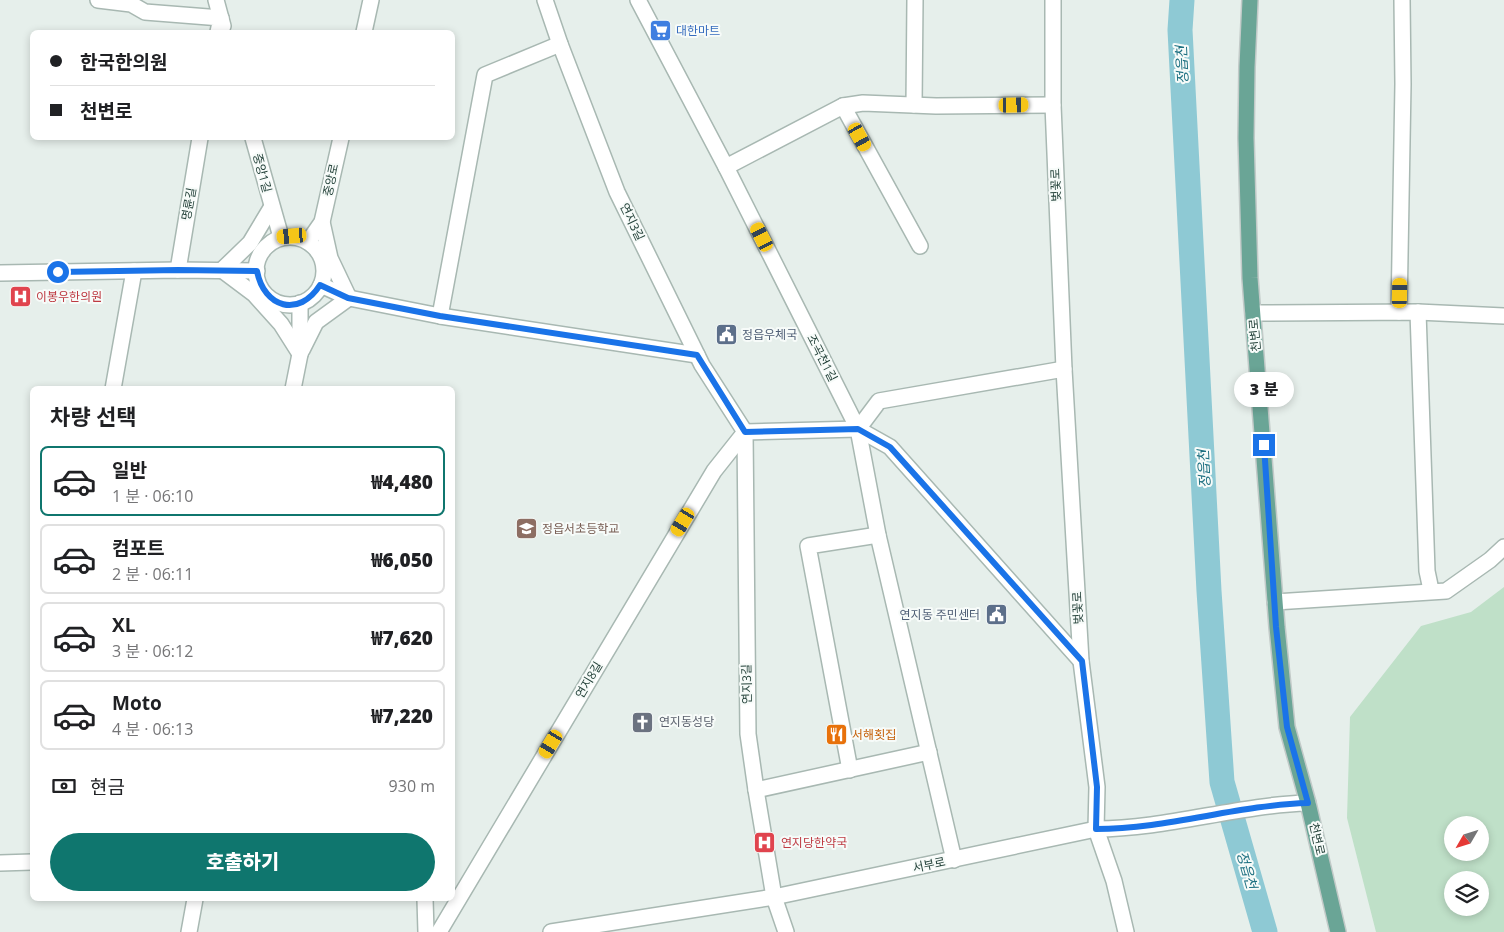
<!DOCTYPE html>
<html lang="ko">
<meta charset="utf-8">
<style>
body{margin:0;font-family:"Open Sans","Noto Sans KR",sans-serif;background:#f6f6f6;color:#202124;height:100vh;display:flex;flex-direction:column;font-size:19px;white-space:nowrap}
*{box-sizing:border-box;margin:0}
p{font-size:16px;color:#757577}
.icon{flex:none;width:28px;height:28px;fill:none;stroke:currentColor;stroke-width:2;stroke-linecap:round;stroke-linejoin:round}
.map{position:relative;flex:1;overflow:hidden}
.side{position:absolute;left:30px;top:386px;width:425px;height:515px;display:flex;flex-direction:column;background:#fff;border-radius:8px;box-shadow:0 2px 8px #0003}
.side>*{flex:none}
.hud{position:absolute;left:30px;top:30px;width:425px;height:110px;border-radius:8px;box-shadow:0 2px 8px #0003;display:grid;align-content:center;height:110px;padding:0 20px;background:#fff}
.needle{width:32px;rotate:231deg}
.fabs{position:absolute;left:1444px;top:816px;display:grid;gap:10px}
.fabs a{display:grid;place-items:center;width:45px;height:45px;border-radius:50%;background:#fff;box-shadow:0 2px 8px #0003;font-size:25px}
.end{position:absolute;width:22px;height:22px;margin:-11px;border:6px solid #1a73e8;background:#fff;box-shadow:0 0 0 2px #fff}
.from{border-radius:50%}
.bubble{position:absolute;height:35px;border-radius:18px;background:#fff;box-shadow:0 2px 8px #0003;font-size:16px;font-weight:800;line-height:35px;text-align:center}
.car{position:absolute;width:15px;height:30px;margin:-15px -8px;border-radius:6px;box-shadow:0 0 4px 1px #0007;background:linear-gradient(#f5c518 24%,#345 0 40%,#f5c518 0 76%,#345 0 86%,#f5c518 0)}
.hud b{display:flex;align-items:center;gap:18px;height:48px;font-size:19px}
.hud b+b{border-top:1px solid #e0e0e0}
.hud i{width:12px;height:12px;background:#202124}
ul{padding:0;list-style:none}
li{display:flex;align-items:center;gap:15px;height:70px;margin:0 10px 8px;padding:0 10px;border:2px solid #e0e0e0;border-radius:8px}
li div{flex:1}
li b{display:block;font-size:19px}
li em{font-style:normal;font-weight:800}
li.on{border-color:#0f766e}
li>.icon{width:45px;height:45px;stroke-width:1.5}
h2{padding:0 20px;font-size:22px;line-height:60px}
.pay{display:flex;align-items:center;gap:12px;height:55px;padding:0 20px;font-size:19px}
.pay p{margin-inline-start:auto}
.button{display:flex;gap:10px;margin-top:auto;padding:10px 20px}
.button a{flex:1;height:58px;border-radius:30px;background:#0f766e;color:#fff;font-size:20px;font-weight:800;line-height:58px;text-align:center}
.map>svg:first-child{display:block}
</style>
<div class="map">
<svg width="1504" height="932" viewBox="0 0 1504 932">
<rect width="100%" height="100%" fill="#e6efeb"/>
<path fill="#bfe0c8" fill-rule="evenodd" d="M1504,587V932H1376L1347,818L1350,717L1421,626L1471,612ZM1452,825H1480V852H1452ZM1452,880H1480V908H1452Z"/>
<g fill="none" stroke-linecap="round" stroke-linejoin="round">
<path stroke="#8ec9d4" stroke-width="25" d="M1182,0L1180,30L1209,591L1222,782L1265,932"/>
<defs>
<g id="minor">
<path d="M98,0L131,4L145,12L221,18L218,32"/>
<path d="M216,0L223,26"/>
<path d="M545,0L560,44L617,192L702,365L745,432L748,734L756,790L774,897L786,932"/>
<path d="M638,0L726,167L858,429L890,447L1081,661"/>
<path d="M1053,0V105L1064,369L1081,661L1097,787L1096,829L1114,881L1126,932"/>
<path d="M364,32L371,0"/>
<path d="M914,105L915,0"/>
<path d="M843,106L920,246"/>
<path d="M253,138L281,237"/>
<path d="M726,167L843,106L863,103L936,106L1053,105"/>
<path d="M322,222L330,258L349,298"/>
<circle cx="290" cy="271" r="34"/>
<path d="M308,242L322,222L341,138"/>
<path d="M178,270L200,138"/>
<path d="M222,270L254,294L281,324L300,354"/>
<path d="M222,270L250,243L271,208"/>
<path d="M0,273L178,270L257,271"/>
<path d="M321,285L349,298L440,316L697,355"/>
<path d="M1399,312L1403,84L1402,0"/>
<path d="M1418,312L1427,571L1431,590"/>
<path d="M1253,313L1418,312L1504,316"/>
<path d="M440,316L485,75L560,44"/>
<path d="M302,350L316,322L349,298"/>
<path d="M113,389L134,271"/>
<path d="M293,389L300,354V303"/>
<path d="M858,429L878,535L954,860"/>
<path d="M858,429L879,401L1064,369"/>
<path d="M1275,602L1446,591L1490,560L1504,547"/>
<path d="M850,770L808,546L878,535"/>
<path d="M756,790L929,752"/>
<path d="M0,863L32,862"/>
<path d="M425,899L426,932"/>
<path d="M189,932L195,899"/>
<path d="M439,932L714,471L745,432L858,429"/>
<path d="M551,932L774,897L1096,829C1167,829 1237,805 1308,803"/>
</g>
<path id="major" d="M1250,0L1247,67L1246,138L1250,278L1277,627L1287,727L1308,803L1338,932"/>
</defs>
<use href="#minor" stroke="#a8b8b2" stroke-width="18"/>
<use href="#major" stroke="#c2cac8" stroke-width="18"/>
<use href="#minor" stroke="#fff" stroke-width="15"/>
<use href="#major" stroke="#6aa596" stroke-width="15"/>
</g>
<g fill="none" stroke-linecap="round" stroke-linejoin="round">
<path stroke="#1a73e8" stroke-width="6" d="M58,272L178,270L257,271C264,308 299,318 320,285L348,298L440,316L697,355L745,432L858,429L890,447L1082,661L1097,787L1096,829C1167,829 1237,805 1308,803L1287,727L1276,627L1264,445"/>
</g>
<defs>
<symbol id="supermarket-square" viewBox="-11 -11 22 22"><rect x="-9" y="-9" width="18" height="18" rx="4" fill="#3f7fe0" stroke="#f7fbf9"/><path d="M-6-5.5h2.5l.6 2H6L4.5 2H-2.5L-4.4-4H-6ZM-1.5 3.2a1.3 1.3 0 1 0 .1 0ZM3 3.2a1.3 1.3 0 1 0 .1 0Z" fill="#fff"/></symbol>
<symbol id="hospital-square" viewBox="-11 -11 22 22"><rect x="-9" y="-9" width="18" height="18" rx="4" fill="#e0444e" stroke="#f7fbf9"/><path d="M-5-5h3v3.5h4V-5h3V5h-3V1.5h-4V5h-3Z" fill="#fff"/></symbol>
<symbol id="civic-square" viewBox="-11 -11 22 22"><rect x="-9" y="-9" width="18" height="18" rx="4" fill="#5c6f8a" stroke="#f7fbf9"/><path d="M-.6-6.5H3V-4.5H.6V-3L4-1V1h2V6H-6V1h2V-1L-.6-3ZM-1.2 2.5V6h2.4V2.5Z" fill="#fff"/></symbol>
<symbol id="school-square" viewBox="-11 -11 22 22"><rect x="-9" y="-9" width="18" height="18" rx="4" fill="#8d6e63" stroke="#f7fbf9"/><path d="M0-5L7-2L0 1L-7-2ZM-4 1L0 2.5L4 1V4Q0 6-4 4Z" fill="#fff"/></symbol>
<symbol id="church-square" viewBox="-11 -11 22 22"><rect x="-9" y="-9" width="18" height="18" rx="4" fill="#6b7280" stroke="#f7fbf9"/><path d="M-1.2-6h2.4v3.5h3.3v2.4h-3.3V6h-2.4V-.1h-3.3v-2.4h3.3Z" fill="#fff"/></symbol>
<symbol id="restaurant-square" viewBox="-11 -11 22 22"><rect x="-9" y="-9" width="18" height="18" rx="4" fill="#e8710a" stroke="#f7fbf9"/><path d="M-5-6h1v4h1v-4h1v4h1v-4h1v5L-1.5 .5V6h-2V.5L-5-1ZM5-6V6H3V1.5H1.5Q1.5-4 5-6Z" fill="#fff"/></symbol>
</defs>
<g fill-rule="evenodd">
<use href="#supermarket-square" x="648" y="18" width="25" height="25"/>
<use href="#hospital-square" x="8" y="284" width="25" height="25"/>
<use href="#civic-square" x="714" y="322" width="25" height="25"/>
<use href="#school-square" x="514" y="516" width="25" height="25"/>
<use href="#civic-square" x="984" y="602" width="25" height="25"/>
<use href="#church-square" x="630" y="710" width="25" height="25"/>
<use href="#restaurant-square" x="824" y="722" width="25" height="25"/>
<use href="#hospital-square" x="752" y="830" width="25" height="25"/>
</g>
<g text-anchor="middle" stroke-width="4" stroke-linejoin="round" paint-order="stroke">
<g font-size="12" fill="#366cbe" stroke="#f7fbf9" text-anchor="start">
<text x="676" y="35">대한마트</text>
</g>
<g font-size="12" fill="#24423a" stroke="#f7fbf9">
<text transform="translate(262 173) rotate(75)" y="4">중앙1길</text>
<text transform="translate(331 180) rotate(-78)" y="4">중앙로</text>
<text transform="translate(1056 185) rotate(-92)" y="4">벚꽃로</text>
<text transform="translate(189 204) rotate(-80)" y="4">명륜길</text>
<text transform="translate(632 222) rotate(64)" y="4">연지3길</text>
<text transform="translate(1255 335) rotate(-95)" y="4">천변로</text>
<text transform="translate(822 358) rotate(63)" y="4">조곡천1길</text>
<text transform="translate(1078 608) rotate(-93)" y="4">벚꽃로</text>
<text transform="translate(589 680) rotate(-59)" y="4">연지8길</text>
<text transform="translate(747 684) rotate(-91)" y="4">연지3길</text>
<text transform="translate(1317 839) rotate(77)" y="4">천변로</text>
<text transform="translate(929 865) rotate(-12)" y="4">서부로</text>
</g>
<g font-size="12" fill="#be3a42" stroke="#f7fbf9" text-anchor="start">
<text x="36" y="301">이봉우한의원</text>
<text x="781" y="847">연지당한약국</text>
</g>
<g font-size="12" fill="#4e5e75" stroke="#f7fbf9" text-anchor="start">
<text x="742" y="339">정읍우체국</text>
<text x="980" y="619" text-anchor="end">연지동 주민센터</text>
</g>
<g font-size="12" fill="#785e54" stroke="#f7fbf9" text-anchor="start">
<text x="542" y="533">정읍서초등학교</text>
</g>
<g font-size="12" fill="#5b616d" stroke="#f7fbf9" text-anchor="start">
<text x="659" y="726">연지동성당</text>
</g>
<g font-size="12" fill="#c56008" stroke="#f7fbf9" text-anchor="start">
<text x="852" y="739">서해횟집</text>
</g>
<g font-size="14" font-style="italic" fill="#1c6f80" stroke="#f7fbf9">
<text transform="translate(1182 65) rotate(-93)" y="5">정읍천</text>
<text transform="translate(1204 469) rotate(-93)" y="5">정읍천</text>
<text transform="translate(1247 870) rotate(74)" y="5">정읍천</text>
</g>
</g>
</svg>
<div class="fabs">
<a><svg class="needle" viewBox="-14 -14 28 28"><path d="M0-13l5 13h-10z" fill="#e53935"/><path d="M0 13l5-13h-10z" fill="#757577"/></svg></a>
<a><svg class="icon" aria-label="layers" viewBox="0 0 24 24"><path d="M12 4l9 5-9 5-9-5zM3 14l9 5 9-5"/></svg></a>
</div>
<i class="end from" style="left:58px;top:272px"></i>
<i class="end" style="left:1264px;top:445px"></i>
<div class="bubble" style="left:1234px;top:372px;width:60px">3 분</div>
<i class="car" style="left:1014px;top:105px;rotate:89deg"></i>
<i class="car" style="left:860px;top:137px;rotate:151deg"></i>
<i class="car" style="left:292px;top:236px;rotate:265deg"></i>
<i class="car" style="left:762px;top:237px;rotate:333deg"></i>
<i class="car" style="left:1400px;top:293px;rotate:1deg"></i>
<i class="car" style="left:683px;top:522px;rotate:211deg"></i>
<i class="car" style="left:551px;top:744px;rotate:211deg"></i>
<div class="hud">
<b><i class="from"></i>한국한의원</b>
<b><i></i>천변로</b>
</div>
<section class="side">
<h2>차량 선택</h2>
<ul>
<li class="on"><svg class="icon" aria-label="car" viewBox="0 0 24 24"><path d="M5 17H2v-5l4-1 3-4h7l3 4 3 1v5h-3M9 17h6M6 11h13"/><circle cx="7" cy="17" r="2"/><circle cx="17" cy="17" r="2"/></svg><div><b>일반</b><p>1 분 · 06:10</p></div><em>₩4,480</em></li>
<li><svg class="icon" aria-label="car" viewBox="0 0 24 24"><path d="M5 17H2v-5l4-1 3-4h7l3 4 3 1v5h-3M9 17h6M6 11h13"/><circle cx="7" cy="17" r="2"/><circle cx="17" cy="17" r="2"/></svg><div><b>컴포트</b><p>2 분 · 06:11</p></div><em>₩6,050</em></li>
<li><svg class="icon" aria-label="car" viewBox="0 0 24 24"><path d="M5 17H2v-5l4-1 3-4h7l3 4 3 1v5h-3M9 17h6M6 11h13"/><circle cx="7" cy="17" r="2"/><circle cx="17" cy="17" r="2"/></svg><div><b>XL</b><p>3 분 · 06:12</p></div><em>₩7,620</em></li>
<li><svg class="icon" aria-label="car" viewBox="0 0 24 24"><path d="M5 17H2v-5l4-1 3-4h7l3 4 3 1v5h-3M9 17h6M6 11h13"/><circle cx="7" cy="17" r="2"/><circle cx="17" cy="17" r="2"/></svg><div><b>Moto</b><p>4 분 · 06:13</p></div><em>₩7,220</em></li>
</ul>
<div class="pay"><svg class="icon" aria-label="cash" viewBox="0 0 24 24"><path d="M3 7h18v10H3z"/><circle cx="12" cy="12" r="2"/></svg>현금<p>930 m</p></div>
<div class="button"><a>호출하기</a></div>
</section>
</div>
